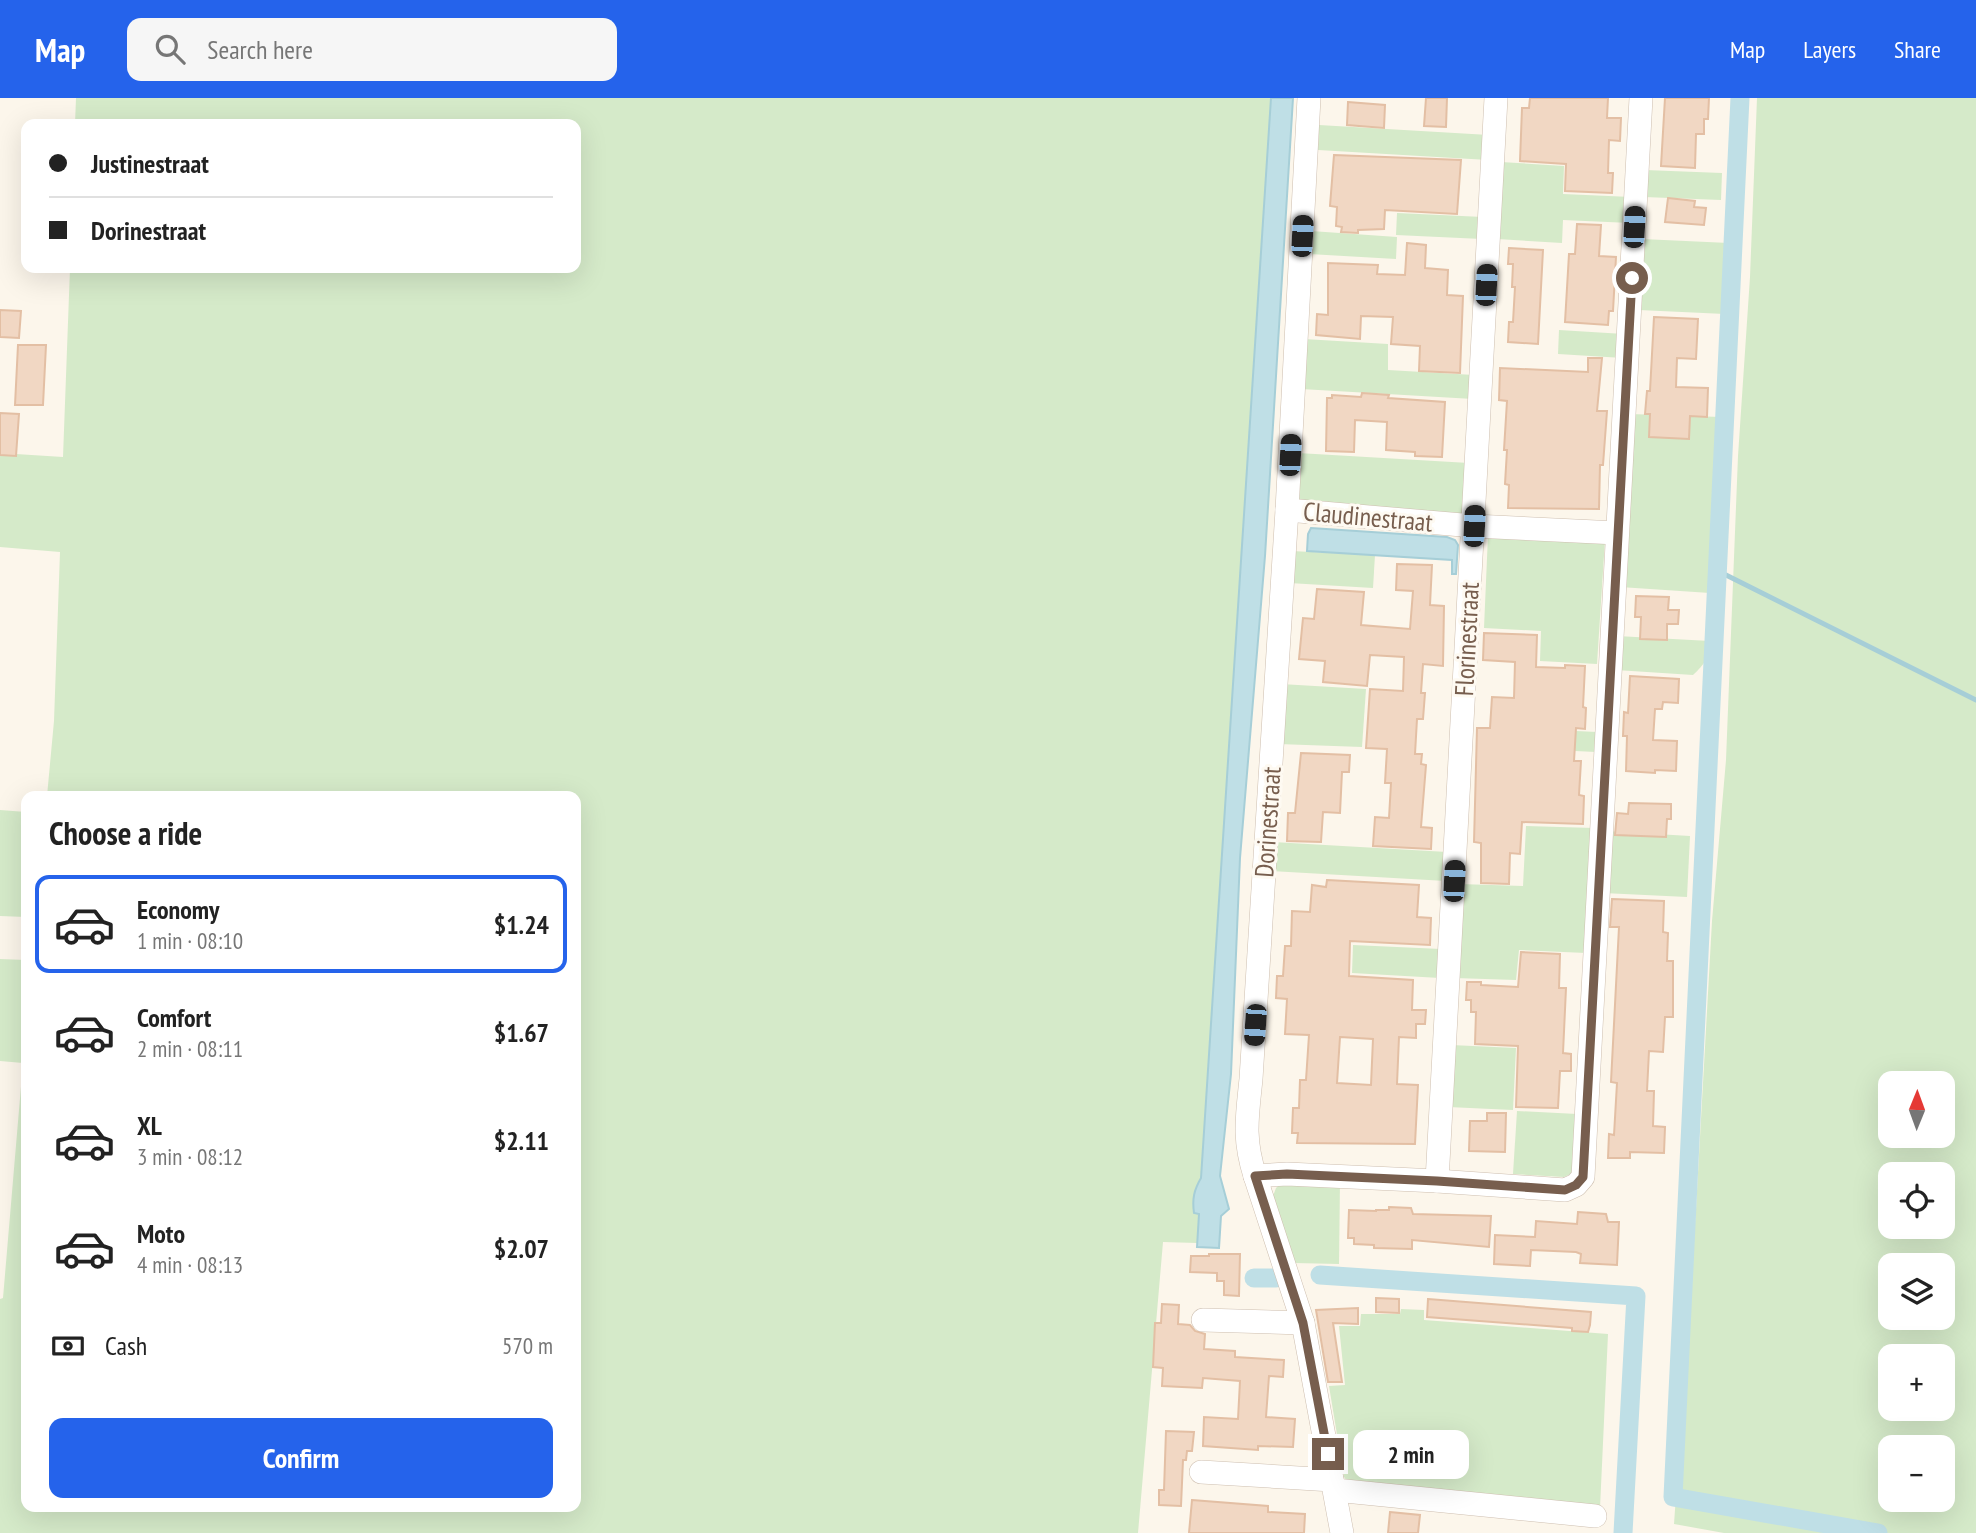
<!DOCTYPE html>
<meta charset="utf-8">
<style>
body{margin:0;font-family:"PT Sans Narrow",sans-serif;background:#f6f6f6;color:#222;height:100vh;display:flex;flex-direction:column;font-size:26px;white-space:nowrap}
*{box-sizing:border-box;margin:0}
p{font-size:23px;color:#767676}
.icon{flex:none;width:38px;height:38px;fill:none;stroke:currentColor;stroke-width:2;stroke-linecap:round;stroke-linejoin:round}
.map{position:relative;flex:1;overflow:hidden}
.side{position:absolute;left:21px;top:693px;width:560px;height:721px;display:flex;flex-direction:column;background:#fff;border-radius:14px;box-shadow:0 7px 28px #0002}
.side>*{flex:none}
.top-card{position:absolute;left:21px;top:21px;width:560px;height:154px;border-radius:14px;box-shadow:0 7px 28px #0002;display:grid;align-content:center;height:154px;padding:0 28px;background:#fff}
.needle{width:46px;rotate:1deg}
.buttons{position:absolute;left:1878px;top:973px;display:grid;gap:14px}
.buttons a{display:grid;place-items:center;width:77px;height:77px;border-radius:14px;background:#fff;box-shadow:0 7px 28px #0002;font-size:35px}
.end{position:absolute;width:32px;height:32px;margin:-16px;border:9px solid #775e4e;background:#fff;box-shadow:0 0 0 4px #fff}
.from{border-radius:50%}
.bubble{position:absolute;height:49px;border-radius:14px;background:#fff;box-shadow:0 7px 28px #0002;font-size:23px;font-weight:600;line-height:49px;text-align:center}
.car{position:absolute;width:21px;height:42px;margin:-21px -10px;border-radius:9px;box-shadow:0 0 5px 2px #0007;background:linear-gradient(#222 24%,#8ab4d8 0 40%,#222 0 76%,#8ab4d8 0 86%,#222 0)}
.top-card b{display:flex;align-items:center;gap:24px;height:66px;font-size:26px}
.top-card b+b{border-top:2px solid #e0e0e0}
.top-card i{width:18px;height:18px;background:#222}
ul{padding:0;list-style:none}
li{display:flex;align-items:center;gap:21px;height:98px;margin:0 14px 10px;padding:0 14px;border:4px solid transparent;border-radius:14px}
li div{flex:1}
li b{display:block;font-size:26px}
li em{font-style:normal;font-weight:600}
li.on{border-color:#2563eb}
li>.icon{width:63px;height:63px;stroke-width:1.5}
h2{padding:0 28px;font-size:32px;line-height:84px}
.pay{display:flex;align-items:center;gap:18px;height:77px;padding:0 28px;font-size:26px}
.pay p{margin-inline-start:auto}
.primary-button{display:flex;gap:14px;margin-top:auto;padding:14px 28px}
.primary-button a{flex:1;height:80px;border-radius:14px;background:#2563eb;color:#fff;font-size:28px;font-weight:600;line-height:80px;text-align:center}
header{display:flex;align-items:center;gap:42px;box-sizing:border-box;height:98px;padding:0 35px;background:#2563eb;color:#fff}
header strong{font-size:33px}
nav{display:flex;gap:38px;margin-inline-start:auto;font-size:24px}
.search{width:490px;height:63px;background:#f6f6f6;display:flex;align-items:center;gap:18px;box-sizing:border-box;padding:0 24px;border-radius:14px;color:#767676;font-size:26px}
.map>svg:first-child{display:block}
</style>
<header>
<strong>Map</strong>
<div class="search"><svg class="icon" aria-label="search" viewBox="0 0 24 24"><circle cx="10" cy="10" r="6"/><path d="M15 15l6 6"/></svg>Search here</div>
<nav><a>Map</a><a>Layers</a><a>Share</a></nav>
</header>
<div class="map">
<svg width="1976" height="1435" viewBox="0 0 1976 1435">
<rect width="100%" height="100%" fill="#fcf6eb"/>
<g fill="#d5eac9" fill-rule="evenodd">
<path d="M76,0H1273L1201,1080C1194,1092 1192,1101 1194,1115L1199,1116L1197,1145L1163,1144L1138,1435H0V1201L3,1200L23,965L0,963V861L26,862V1409H576V698H47L54,623L60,454L0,449V355L63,359L70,170H576V26H75Z"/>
<path d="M1757,0H1976V1435H1724L1674,1426L1696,1111L1712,823L1726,662L1738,358L1750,179ZM1890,985H1942V1038H1890ZM1890,1076H1942V1129H1890ZM1890,1167H1942V1220H1890ZM1890,1258H1942V1311H1890ZM1890,1349H1942V1402H1890Z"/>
<path d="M1319,27L1489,37L1488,62L1318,52Z"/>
<path d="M1501,64L1564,68L1563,96L1631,99L1630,125L1563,122L1562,145L1497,141Z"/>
<path d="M1645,72L1722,75L1721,102L1644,99Z"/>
<path d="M1397,115L1483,119L1482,141L1396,137Z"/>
<path d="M1311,133L1397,139L1396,161L1309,156Z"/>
<path d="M1642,141L1729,145L1725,216L1639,212Z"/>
<path d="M1559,232L1624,236L1623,260L1558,256Z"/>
<path d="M1304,241L1388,246V272L1474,277L1473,301L1301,291Z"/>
<path d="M1630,316L1721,319L1710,495L1620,489Z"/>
<path d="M1298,355L1469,365L1466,411L1462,415L1453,419L1304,407L1297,401Z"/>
<path d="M1488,437L1605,442L1597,566L1540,563L1541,533L1484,530Z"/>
<path d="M1291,453L1375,457L1373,490L1289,485Z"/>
<path d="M1617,538L1710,543C1709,559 1705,566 1693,577L1616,572Z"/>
<path d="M1281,586L1366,591L1362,649L1278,646Z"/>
<path d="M1534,631L1597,634L1596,654L1533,651Z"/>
<path d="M0,712L26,714V819L0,818Z"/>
<path d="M1526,728L1594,730L1586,855L1519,852L1516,882L1454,880L1459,786L1523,788Z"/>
<path d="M1606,733L1690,738L1687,799L1603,795Z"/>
<path d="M1273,744L1447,754L1446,783L1271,773Z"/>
<path d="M1353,847L1441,851L1440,880L1352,875Z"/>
<path d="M1451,947L1516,950L1513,1012L1448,1009Z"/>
<path d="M1517,1013L1577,1016L1573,1075L1564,1079L1513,1076Z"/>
<path d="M1283,1083H1340L1339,1166L1294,1165L1273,1098L1276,1090Z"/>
<path d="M1401,1211L1424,1212V1222L1608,1236L1600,1410L1348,1384L1344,1379L1329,1288L1345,1287L1339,1228H1360L1361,1216H1400Z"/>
</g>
<g fill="#bfdfe6" stroke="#a6ced7" stroke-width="2">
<path d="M1271,0H1293L1265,458L1240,760L1231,976L1220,1078L1229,1111L1221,1118L1219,1150L1197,1149L1199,1116L1194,1115C1192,1101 1194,1092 1201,1080Z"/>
<path d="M1311,430L1447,439L1455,442L1458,447L1456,476H1452V462L1307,453L1308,436Z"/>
</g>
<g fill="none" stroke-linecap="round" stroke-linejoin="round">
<path stroke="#a6ced7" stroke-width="5" d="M1718,473L1976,602"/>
<g stroke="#bfdfe6" stroke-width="19">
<path d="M1740,0L1673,1399L1878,1435"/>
<path d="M1320,1177L1636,1198L1623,1435"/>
<path d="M1254,1180H1276"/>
</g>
</g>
<g fill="#f1d7c3" stroke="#e3bfa4" stroke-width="2" fill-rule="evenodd">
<path d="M1426,0H1447L1446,29L1424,28Z"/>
<path d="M1530,0H1608L1607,20H1621L1620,43L1609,42L1608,75H1613L1612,95L1565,93L1566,66L1520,63L1522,10H1529Z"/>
<path d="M1665,0H1709L1708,21H1704V36H1696L1695,70L1661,68Z"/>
<path d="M1348,4L1385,7L1384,30L1347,27Z"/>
<path d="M1334,57L1461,62L1457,116L1385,112L1384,131L1358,132V135L1341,134L1342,129L1336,128L1337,109L1330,108Z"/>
<path d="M1668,100L1695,103L1694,109L1706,110L1704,127L1665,124Z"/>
<path d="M1577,126L1601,127L1599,158L1616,159L1613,213H1609L1608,227L1565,224L1569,156H1575Z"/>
<path d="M1407,145L1426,147L1425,170L1448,172L1447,197L1463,198L1460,275L1419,273L1420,248L1391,246L1393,219L1361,218L1360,241L1316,237L1317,216L1328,217V165L1378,167L1377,176L1405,177Z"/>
<path d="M1509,150L1543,152L1538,246L1508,244L1509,224H1513L1515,189H1512L1513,166H1508Z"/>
<path d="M0,212L21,213L19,240L0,239Z"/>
<path d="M1654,219L1698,221L1696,261L1677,260L1676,289L1708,290L1707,319L1690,318L1689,341L1649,339L1650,316H1645L1647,293H1650Z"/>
<path d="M18,247H46L43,307H15Z"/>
<path d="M1588,260H1602L1597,313H1607L1603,367H1600L1599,411L1508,410L1509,387L1505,386L1507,352H1504L1507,303L1499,302L1500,270L1588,274Z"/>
<path d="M1362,295L1389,297L1388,300L1445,304L1442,359L1415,358V354L1386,352L1387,324L1355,322L1354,354L1326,353L1327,300H1332V297L1361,299Z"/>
<path d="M0,315L19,316L16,358L0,357Z"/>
<path d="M1397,466L1432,467L1430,507L1444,508L1443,568L1423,566L1421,595H1425L1423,621H1417L1415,656H1422L1421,666L1426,667L1421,729L1432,730L1431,751L1373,748L1375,719L1389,720L1391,685H1385L1387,651L1366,650L1370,591L1403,593L1404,559L1370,557L1367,588L1323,584L1325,563L1299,561L1303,520L1314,521L1317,491L1364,494L1361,527L1410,531L1413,493L1396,492Z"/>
<path d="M1636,498L1669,499L1668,512H1679L1678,526H1667V542L1640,541L1641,519H1635Z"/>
<path d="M1484,535L1537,537L1536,569L1565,570V567L1585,568L1583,609L1586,610L1585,631L1576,630L1574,663H1581L1579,697L1584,698L1583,726L1522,724L1520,756L1510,755L1509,786L1481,785V745L1474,744L1477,630H1490L1492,599L1514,600L1515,564L1483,562Z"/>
<path d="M1630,578L1679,581L1678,605L1663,604L1662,611H1655L1653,642L1677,643L1676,673L1655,672V675L1626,673L1627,638H1623L1624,614L1628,615Z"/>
<path d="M1301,655L1350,657L1349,674H1342L1340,715L1323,714L1321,744L1287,743L1288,715H1295Z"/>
<path d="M1629,705L1671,706V721H1667L1666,739L1615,737L1617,715L1628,716Z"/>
<path d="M1327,782L1419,787L1417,819L1431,820L1430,847L1350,843L1349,878L1413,882L1412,912H1426L1425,926H1416V940L1399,939L1397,986L1418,987L1415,1046L1297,1045L1298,1035H1292L1293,1010H1299L1300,982H1306L1309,937L1285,936L1287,901L1276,900L1277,878H1283L1285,848H1291L1292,813L1310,814L1312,787L1326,789ZM1340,939L1373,941L1371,987L1337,985Z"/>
<path d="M1612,801L1664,803L1663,834L1668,835L1667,863H1673V919H1665L1663,954L1649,953L1647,993H1654L1653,1028L1665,1029L1664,1055L1630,1054V1060H1608L1609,1036L1614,1037L1617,985L1611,984L1619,829H1610Z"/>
<path d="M1521,854L1560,856L1559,890H1566L1563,955L1571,956V973H1560L1558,1010L1516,1009L1518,948L1475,946L1476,914H1471V902H1466L1467,884H1481V887L1518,889Z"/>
<path d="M1487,1015H1506L1505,1054L1469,1053L1470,1023H1487Z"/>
<path d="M1389,1109L1411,1110L1413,1116L1491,1118L1489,1149L1412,1142V1151L1374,1150V1147L1354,1146V1140H1348L1349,1112L1376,1113V1112H1389Z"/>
<path d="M1578,1114L1606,1116L1608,1124H1619L1617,1167L1580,1165L1581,1156L1576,1154L1531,1152L1530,1168L1494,1166L1495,1137L1535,1139L1536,1123L1577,1126Z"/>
<path d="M1209,1156H1240L1239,1198L1224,1197V1183H1217V1175L1190,1174L1191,1158H1209Z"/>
<path d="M1376,1200L1399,1201V1215L1376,1214Z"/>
<path d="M1428,1201L1591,1214L1590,1227L1588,1234L1572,1233V1230L1427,1219Z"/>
<path d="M1162,1206L1179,1207L1178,1226L1190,1227L1195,1233L1205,1236L1204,1251L1235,1253V1259L1284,1262L1283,1279L1269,1278L1266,1319L1295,1321L1293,1349L1258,1348V1352L1203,1348L1204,1319L1238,1321L1240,1283L1203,1280L1202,1290L1162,1288L1163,1270L1153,1269L1155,1225H1161Z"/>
<path d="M1358,1210V1226L1333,1225L1342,1284H1328L1316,1212Z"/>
<path d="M1166,1333L1194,1334L1192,1353H1187L1186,1362H1183L1181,1408L1159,1407V1392H1164Z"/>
<path d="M1192,1402L1268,1408V1414L1305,1416L1304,1435H1189Z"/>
<path d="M1390,1414L1420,1417L1418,1435H1388Z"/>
</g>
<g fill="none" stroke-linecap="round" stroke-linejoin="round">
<defs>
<g id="minor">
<path d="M1309,0L1287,412L1251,981C1247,1020 1243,1040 1255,1078L1303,1225L1342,1435"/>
<path d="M1287,412L1474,428L1617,435"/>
<path d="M1255,1078L1287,1076L1437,1083L1565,1092L1576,1087L1583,1079L1641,0"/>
<path d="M1437,1083L1496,0"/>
<path d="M1203,1222L1303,1225"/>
<path d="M1201,1374L1332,1382"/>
<path d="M1335,1392L1595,1418"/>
</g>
</defs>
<use href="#minor" stroke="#cebfb0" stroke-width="24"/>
<use href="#minor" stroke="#fff" stroke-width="23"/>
</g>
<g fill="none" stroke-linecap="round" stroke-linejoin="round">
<path stroke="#775e4e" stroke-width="9" d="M1328,1356L1303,1225L1255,1078L1287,1076L1437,1083L1565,1092L1576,1087L1583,1079L1632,180"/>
</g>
<g text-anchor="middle" stroke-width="6" stroke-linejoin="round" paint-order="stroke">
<g font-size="26" fill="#775e4e" stroke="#fefaf2">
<text transform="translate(1368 419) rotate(5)" y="9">Claudinestraat</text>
<text transform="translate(1467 541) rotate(-87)" y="9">Florinestraat</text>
<text transform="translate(1268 724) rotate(-86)" y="9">Dorinestraat</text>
</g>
</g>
</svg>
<div class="buttons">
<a><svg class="needle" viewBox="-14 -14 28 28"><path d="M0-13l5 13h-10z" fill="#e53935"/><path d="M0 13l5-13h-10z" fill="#767676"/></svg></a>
<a><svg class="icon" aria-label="locate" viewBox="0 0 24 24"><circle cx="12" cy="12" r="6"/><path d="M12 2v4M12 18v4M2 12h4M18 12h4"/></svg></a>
<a><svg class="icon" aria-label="layers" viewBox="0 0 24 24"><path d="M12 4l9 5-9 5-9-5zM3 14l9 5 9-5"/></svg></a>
<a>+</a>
<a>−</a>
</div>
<i class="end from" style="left:1632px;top:180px"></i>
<i class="end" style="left:1328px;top:1356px"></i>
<div class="bubble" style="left:1353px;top:1332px;width:116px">2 min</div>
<i class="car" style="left:1634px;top:129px;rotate:3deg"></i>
<i class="car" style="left:1302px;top:138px;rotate:3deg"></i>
<i class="car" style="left:1486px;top:187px;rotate:3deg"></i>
<i class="car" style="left:1290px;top:357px;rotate:3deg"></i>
<i class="car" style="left:1474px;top:428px;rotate:3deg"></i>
<i class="car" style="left:1454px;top:783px;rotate:3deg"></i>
<i class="car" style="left:1255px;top:927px;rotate:184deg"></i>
<div class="top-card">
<b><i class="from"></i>Justinestraat</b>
<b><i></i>Dorinestraat</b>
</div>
<section class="side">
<h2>Choose a ride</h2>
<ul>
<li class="on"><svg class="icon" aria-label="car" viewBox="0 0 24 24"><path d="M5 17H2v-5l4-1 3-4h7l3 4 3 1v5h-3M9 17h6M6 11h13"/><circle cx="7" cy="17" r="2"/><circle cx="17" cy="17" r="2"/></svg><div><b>Economy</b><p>1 min · 08:10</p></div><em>$1.24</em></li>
<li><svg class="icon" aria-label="car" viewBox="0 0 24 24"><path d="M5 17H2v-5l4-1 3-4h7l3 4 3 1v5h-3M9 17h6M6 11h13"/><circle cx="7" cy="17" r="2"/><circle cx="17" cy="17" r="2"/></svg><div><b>Comfort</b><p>2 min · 08:11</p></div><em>$1.67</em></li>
<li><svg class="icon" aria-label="car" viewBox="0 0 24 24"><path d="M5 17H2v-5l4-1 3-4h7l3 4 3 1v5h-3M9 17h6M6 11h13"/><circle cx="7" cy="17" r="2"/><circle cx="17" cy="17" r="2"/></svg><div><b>XL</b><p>3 min · 08:12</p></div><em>$2.11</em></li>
<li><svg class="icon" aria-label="car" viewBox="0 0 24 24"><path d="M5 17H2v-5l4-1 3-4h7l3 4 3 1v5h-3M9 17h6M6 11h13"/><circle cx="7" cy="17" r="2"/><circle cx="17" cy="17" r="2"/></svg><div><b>Moto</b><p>4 min · 08:13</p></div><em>$2.07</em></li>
</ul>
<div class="pay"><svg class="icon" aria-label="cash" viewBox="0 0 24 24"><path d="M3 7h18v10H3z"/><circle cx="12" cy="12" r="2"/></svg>Cash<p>570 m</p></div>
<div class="primary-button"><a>Confirm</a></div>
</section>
</div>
